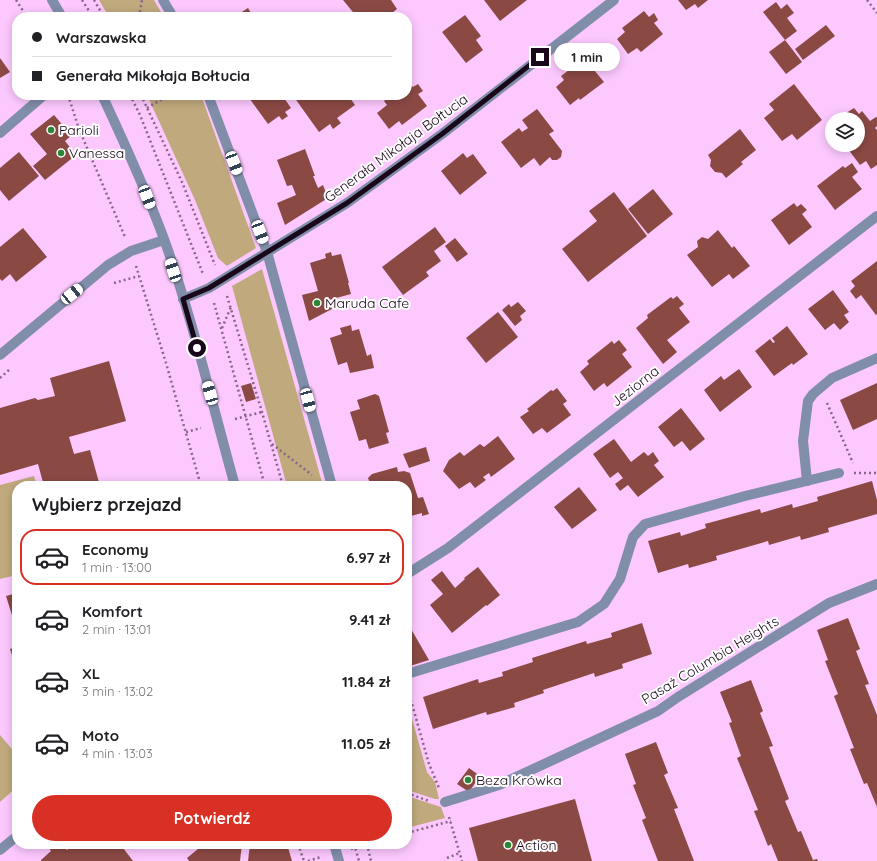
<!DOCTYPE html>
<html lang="pl">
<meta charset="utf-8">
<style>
body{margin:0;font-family:Quicksand,sans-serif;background:#f2f2f2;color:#202124;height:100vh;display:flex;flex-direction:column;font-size:15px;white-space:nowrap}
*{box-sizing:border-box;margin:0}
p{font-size:13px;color:#757577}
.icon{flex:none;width:22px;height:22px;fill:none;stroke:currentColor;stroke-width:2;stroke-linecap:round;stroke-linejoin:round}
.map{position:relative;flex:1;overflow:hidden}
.details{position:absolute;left:12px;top:481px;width:400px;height:368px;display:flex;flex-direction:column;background:#fff;border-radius:16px;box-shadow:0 2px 10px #0003}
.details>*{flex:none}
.hud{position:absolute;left:12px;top:12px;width:400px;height:88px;border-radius:16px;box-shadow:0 2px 10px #0003;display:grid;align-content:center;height:88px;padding:0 20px;background:#fff}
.buttons{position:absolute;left:825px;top:112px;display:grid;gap:8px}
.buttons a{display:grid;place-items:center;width:40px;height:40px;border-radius:50%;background:#fff;box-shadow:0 2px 10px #0003;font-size:20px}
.end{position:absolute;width:18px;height:18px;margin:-9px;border:5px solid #19071a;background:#fff;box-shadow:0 0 0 2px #fff}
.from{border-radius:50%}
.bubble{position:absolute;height:28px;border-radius:14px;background:#fff;box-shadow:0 2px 10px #0003;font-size:13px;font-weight:800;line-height:28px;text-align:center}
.car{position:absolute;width:12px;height:24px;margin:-12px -6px;border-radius:5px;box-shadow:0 0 3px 1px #0007;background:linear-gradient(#fff 24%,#345 0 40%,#fff 0 76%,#345 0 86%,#fff 0)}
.hud b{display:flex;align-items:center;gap:14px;height:38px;font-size:15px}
.hud b+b{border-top:1px solid #e0e0e0}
.hud i{width:10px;height:10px;background:#202124}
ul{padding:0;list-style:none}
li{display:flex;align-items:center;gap:12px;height:56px;margin:0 8px 6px;padding:0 12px;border:2px solid transparent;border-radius:16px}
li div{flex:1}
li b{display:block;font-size:15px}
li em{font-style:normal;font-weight:800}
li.selected{border-color:#d93025}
li>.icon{width:36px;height:36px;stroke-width:1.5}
h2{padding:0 20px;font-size:18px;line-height:48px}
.action{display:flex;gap:8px;margin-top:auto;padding:8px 20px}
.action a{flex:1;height:46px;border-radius:24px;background:#d93025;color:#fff;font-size:16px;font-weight:800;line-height:46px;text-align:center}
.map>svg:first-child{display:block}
</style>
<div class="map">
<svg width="877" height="861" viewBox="0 0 877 861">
<rect width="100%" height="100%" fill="#fcc8fe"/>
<g fill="#c0aa7d">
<path d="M99,0H154L164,17H109Z"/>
<path d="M147,95H201L256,248L227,266L218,258L195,200Z"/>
<path d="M262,269L323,486H287L232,286Z"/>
<path d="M34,476L37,486H17V575L0,579V485Z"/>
<path d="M407,701L427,772L435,782L439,799H435L407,790Z"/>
<path d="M0,735L17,755V787L0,802Z"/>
<path d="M407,796L441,807L445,818L407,828Z"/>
</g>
<g fill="#8b4944">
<path d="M343,0H391L397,9L387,17H357Z"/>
<path d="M484,0H527L500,21Z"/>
<path d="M678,0H708L698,8L695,4L686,10Z"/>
<path d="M776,2L781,9L787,4L794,13L787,18L797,31L785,40L763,12Z"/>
<path d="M248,8L253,17H234Z"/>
<path d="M644,11L649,17L654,13L658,20L654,23L663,34L641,52L637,48L628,54L617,39L625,32L622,28Z"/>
<path d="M465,15L481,36L476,40L483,50L466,63L442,32Z"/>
<path d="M826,25L835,36L803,60L795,49Z"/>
<path d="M785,40L802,62L786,74L769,52Z"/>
<path d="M0,58L10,72L0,78Z"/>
<path d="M585,58L589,63L593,60L598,67L594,70L604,82L580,100L579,98L570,105L556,87L564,80L561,76Z"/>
<path d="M409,82L413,87L418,84L423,91L418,94L427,106L402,125L399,121L389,129L377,113L387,105L384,101L392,95H407V84Z"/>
<path d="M794,84L822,120L797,140L792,134L782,141L764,118L774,110L769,104Z"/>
<path d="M247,95H282L291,108L285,112L288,116L282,120L279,116L268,124Z"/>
<path d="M297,95H348L355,105L337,118L341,123L333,129L330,124L319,132L294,97Z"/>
<path d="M854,108L859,114L862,111L870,121L876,117L877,118V126L875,128L877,130V165L871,169L866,161L860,165L845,145H858V119H837Z"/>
<path d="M537,109L554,131L549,134L562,151L561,157L557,160H552L550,157L540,166L534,158L521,168L501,142L519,128L522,132L528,128L522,120Z"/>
<path d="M54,115L66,129L64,130L69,136L72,135L65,141L76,155L45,180L33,166L47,154L30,134Z"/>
<path d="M740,129L756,150L741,162L743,164L726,178L722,173L715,172L710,166L711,160L708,155Z"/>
<path d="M305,149L315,176H313L318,188L323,185L328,198L285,225L277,203L296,195L292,185L287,186L277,160Z"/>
<path d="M19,152L39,176L9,201L0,190V168Z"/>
<path d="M463,153L467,158L473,154L487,173L460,195L441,171Z"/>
<path d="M852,163L858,172L852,177L862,189L835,210L817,186L843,166L845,168Z"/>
<path d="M653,189L673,214L648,234L628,209Z"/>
<path d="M614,192L647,236L588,282L562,249L597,221L589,211Z"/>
<path d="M794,203L797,207L801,204L807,210L802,214L812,227L789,245L771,220Z"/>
<path d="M435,227L446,242L434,251L441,261L426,272L429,276L403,295L382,267Z"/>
<path d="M23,228L47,257L16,282L10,274L2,281L0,279V247Z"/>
<path d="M718,230L732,248L734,246L750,266L733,279L729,274L712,287L687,255L698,247L697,241L702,237L708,239Z"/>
<path d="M455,238L468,254L457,262L445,246Z"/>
<path d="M331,252L332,256L341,254L349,283H348L351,294L329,300L332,309L309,321L302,295L318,291L310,263L326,258L325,254Z"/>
<path d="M877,261V314L876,315L861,295L856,299L850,291L855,286L851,281Z"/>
<path d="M833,290L849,312L844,315L849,322L840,330L834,323L825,330L808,309Z"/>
<path d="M677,296L684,304L679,308L690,322L667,340L677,352L663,364L636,328L648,318L647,315L671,297L673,299Z"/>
<path d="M518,302L526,311L520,316L522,320L515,326L502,310L509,304L511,307Z"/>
<path d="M498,312L518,337L486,363L466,338Z"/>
<path d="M351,325L352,331L359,329L367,356L371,354L374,368L350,373L347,362L338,365L330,338L342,334L340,328Z"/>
<path d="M787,326L808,354L793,365L792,363L774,376L755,351L770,339L773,343L775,342L772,338Z"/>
<path d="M619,340L627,350L622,354L632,367L607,387L604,383L594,391L580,372L589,364L587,361L612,341L614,344Z"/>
<path d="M109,361L126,421L69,437L74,454L90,450L100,486H44L38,464L0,475V408L35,398L38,400L55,396L50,378Z"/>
<path d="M739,369L752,387L720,412L704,390L721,376L724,380Z"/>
<path d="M251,383L256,399L246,402L241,386Z"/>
<path d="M877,383V419L853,430L840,400Z"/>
<path d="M557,388L567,401L563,404L571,415L547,433L542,428L533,434L520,417L529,411L527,409L551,390L553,391Z"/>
<path d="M375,394L379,396L389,432L386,433L389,443L369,449L366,439L359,441L350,412L360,409L357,400Z"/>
<path d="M681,408L705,439L690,451L682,441L674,447L658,427Z"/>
<path d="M498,436L515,459L491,477L489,473L483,477L486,480L475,488L470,482L459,489L443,471L449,460L460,452L464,456L480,444L484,447Z"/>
<path d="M614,439L631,462L644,452L648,456L653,452L659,461L654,465L664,477L638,497L628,485L620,491L615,484L623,478L618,472L610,478L593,454Z"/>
<path d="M426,447L430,461L409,468L403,454Z"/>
<path d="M397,467L398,472L404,471L410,473L418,498L423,497L429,514L422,516V513L407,517V486H371L368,478L372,474Z"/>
<path d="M872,481L877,500V514L828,528L829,532L801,540L800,536L769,545L768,541L716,556L717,560L689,568L688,564L658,573L648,541L680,532L681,536L706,528L705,524L760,509L761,513L792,504L793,508L818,501L817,497Z"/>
<path d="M579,487L597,510L572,529L554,507Z"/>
<path d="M478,567L500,595L487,606L486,605L452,633L430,605L443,594L431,580L442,571L455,588L465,579L464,578Z"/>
<path d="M17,593V627L16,628L6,596Z"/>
<path d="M848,618L860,649L856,651L869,684L865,685L877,715V807L867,783L864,784L850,749L854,748L834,696L838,694L825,661L828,660L817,630Z"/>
<path d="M407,622L429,660L407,667Z"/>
<path d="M642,623L652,654L622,664L623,668L595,677L594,673L543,690L544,693L514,703L515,707L487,715L486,712L433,729L423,697L478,679L479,683L503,676L502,672L533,662L532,658L586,641L587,644L612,637L611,633Z"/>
<path d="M17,647V670L10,649Z"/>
<path d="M751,680L763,711L760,713L773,746L769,747L789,799L785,801L798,832L801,831L813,860L817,859L818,861H778L771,844L768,846L754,811L758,810L737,758L741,756L729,723L732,722L720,692Z"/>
<path d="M656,742L668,773L664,775L678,808L674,809L694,861H658L642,820L646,818L633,785L636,784L625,754Z"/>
<path d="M469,768L480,776L469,792L457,784Z"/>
<path d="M575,799L592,861H478L469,828Z"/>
<path d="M46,844H62L67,850L74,844H120L133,861H41V860L51,851Z"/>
<path d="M204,844H242L240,861H189L187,858Z"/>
<path d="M250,844H287L292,861H248Z"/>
</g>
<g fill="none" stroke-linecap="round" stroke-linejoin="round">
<g stroke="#88668a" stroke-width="2.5" stroke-dasharray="2 3" stroke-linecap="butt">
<path d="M16,0L27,17"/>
<path d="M82,0L93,17"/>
<path d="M94,0L104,17"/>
<path d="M867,0L877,13"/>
<path d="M139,17L142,0"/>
<path d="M68,95L79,129L125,237"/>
<path d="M130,95L140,115L203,274"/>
<path d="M141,95L182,182L215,265"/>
<path d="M147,108L169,95"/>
<path d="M136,266L166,363L201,486"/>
<path d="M114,283L139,276"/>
<path d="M227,296L262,412L283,486"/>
<path d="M214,303L265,486"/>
<path d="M222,328L231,307"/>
<path d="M0,378L9,370"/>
<path d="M827,403L853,463"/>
<path d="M235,419L262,412"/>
<path d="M186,432L201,428"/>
<path d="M272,444L312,475"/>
<path d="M854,473H877"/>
<path d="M408,690L429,764L439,788"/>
<path d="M407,793L429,801"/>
<path d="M449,817L462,861"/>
<path d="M407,833L451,821"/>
<path d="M298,844L304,861"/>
<path d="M354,844L359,861"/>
<path d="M367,844L371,861"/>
<path d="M351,849L368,844"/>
<path d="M447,858L460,853"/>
<path d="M308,861L321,857"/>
</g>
<g stroke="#818ea9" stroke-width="10">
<path d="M52,0L62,17"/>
<path d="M163,0L173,17"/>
<path d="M102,95C124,142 146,190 164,239C193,320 212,404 235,486"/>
<path d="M208,95L267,252L332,486"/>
<path d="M0,133L44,95"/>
<path d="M183,299L209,288L347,203L442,134L614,0"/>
<path d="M0,355L108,265L131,251L164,240"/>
<path d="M807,481L803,441L808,401L813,394L832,378L877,358"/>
<path d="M407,574L448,548L877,216"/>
<path d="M407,674L578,622L604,604L620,579L633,537L645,524L745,496L839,473"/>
<path d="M445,802L499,785L658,711L678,697L829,603L877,584"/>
<path d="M334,844L339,861"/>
<path d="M0,850L17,836"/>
</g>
</g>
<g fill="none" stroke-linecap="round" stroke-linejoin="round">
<path stroke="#19071a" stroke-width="5" d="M197,348L183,299L209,288L347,203L442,134L540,57"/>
</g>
<g fill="#2c8636" stroke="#fdfdfd" stroke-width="1.5">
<circle cx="51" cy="130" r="4"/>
<circle cx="61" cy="153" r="4"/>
<circle cx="317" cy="303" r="4"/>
<circle cx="468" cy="780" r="4"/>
<circle cx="508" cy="845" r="4"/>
</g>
<g text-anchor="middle" stroke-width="4" stroke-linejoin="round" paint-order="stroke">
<g font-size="14" fill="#19071a" stroke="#fdfdfd" text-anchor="start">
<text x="59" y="135">Parioli</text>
<text x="69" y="158">Vanessa</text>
<text x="325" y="308">Maruda Cafe</text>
<text x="476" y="785">Beza Krówka</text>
<text x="516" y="850">Action</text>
</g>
<g font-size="14" fill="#19071a" stroke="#fdfdfd">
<text transform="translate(396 148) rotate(-36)" y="5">Generała Mikołaja Bołtucia</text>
<text transform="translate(635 386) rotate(-38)" y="5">Jeziorna</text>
<text transform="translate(710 660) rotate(-31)" y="5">Pasaż Columbia Heights</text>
</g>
</g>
</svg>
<div class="buttons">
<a><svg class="icon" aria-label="layers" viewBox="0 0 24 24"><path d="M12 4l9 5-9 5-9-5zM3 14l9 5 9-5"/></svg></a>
</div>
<i class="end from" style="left:197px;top:348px"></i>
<i class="end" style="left:540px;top:57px"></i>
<div class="bubble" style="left:554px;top:43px;width:66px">1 min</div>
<i class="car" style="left:234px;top:163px;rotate:159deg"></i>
<i class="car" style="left:147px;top:197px;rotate:159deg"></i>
<i class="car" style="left:260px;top:232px;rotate:159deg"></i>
<i class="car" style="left:173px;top:270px;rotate:342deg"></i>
<i class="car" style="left:72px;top:294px;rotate:51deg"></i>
<i class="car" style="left:210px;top:393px;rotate:344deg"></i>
<i class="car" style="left:308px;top:400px;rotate:165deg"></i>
<div class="hud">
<b><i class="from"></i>Warszawska</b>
<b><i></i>Generała Mikołaja Bołtucia</b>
</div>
<section class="details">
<h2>Wybierz przejazd</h2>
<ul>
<li class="selected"><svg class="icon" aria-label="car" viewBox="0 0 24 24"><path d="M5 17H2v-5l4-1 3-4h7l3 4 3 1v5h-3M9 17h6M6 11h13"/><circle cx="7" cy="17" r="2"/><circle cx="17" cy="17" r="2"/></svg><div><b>Economy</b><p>1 min · 13:00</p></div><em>6.97 zł</em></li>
<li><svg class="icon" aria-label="car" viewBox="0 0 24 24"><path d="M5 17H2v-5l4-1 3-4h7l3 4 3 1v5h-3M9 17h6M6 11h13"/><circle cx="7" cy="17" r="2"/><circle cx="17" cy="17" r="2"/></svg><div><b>Komfort</b><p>2 min · 13:01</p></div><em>9.41 zł</em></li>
<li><svg class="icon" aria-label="car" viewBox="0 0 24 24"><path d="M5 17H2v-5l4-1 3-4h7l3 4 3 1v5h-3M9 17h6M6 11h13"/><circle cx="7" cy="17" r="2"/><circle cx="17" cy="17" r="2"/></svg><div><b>XL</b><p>3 min · 13:02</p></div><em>11.84 zł</em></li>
<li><svg class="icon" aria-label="car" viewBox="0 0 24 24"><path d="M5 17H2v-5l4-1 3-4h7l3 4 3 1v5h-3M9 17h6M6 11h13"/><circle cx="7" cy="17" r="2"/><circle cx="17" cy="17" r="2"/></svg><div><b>Moto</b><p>4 min · 13:03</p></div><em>11.05 zł</em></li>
</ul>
<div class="action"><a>Potwierdź</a></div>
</section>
</div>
